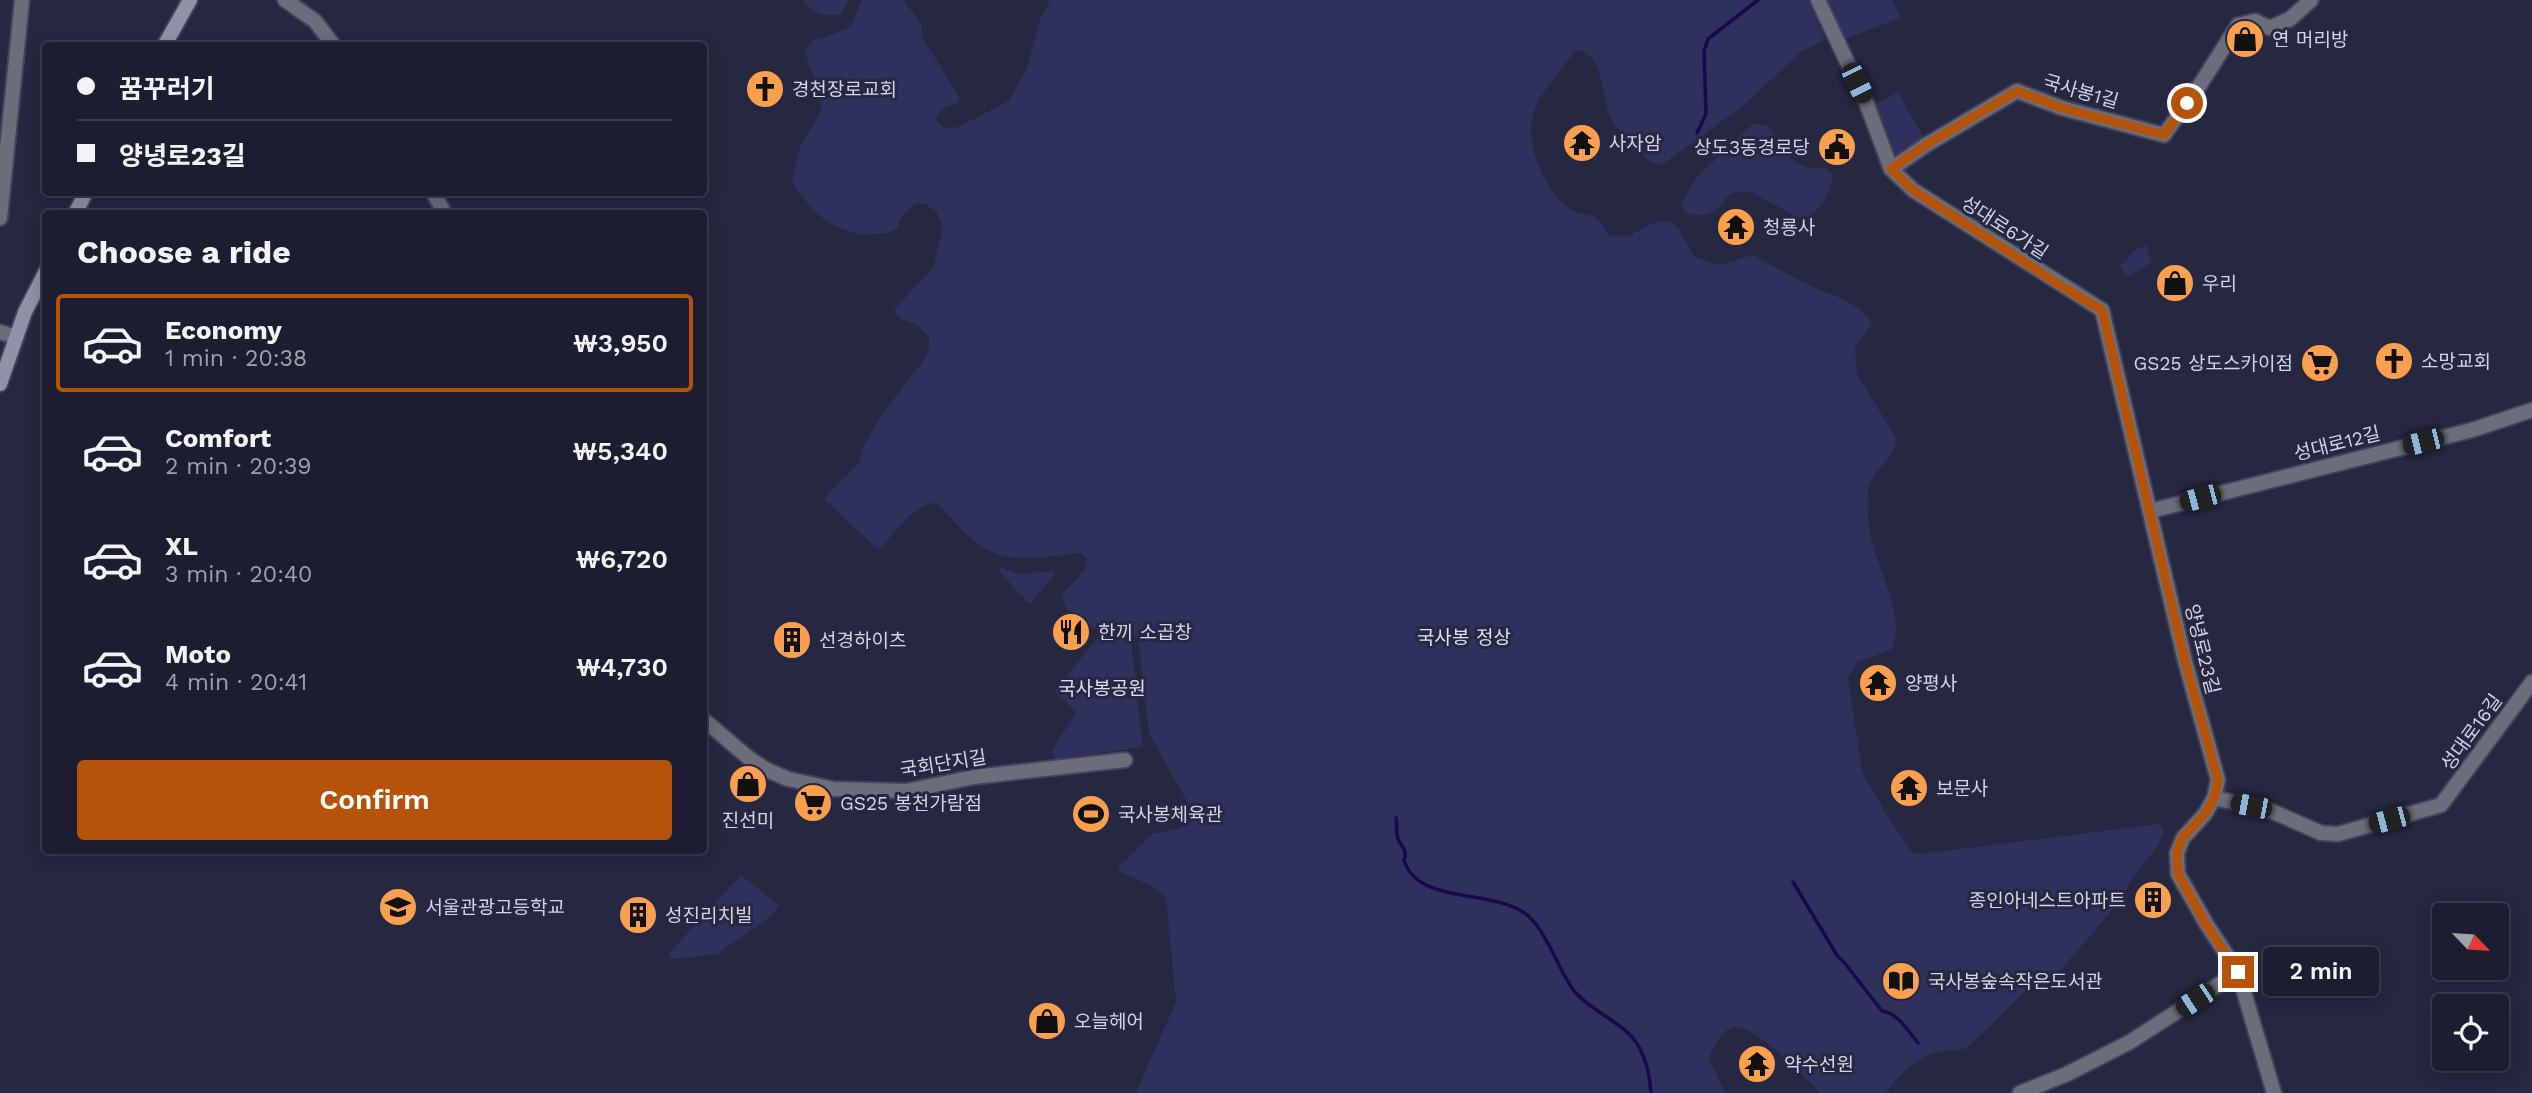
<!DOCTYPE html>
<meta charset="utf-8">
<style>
body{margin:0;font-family:"Work Sans","Noto Sans KR",sans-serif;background:#252638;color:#f1f3f6;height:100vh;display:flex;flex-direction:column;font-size:26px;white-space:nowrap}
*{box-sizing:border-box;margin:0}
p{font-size:23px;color:#a0a2ab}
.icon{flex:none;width:38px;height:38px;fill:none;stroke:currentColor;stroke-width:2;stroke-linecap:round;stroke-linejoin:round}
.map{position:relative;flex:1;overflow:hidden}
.drawer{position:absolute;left:42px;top:210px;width:665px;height:644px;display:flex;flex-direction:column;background:#1c1d30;border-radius:7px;box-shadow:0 4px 18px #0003,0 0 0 2px #3a3b4c}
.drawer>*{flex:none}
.hud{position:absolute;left:42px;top:42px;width:665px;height:154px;border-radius:7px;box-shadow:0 4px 18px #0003,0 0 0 2px #3a3b4c;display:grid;align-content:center;height:154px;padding:0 35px;background:#1c1d30}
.needle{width:46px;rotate:115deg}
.controls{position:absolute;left:2432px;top:903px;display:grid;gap:14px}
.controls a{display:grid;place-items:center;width:77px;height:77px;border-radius:7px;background:#1c1d30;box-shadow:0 4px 18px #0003,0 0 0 2px #3a3b4c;font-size:35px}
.end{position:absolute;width:32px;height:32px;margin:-16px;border:9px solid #b45309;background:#fff;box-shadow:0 0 0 4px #fff}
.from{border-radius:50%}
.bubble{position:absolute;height:49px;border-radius:7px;background:#1c1d30;box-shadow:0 4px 18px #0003,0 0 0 2px #3a3b4c;font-size:23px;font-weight:600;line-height:49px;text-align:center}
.car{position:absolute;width:21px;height:42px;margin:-21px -10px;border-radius:9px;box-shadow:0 0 5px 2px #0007;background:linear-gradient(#222 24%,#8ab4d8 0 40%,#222 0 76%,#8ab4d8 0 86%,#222 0)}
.hud b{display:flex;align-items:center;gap:24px;height:66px;font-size:26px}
.hud b+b{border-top:2px solid #3a3b4c}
.hud i{width:18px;height:18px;background:#f1f3f6}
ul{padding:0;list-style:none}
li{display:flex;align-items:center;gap:21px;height:98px;margin:0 14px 10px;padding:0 21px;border:4px solid transparent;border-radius:7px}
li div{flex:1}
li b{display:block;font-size:26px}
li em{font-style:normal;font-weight:600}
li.selected{border-color:#b45309}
li>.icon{width:63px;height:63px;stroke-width:1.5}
h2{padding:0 35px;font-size:32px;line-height:84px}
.action{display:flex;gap:14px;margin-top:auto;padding:14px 35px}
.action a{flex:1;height:80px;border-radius:7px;background:#b45309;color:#fff;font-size:28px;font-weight:600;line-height:80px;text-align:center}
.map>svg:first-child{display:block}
</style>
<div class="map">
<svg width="2532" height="1093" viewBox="0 0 2532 1093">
<rect width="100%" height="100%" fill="#262740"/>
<g fill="#2f305c">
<path d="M803,0H849L840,15C823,16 813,15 803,0Z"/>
<path d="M862,0H904L921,24L922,37L960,98L958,103L943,108L936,117L938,123L947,129L958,127L1009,101L1027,68L1040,19L1050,0H1808L1825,40L1801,52L1744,105L1662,165C1650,164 1642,156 1635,147C1628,139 1619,131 1613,122C1600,101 1607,59 1579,50L1574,52C1561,71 1535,97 1532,120C1527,149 1545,189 1566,206C1584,221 1593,205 1608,234C1638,245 1639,218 1670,222L1679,229L1694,257L1720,265L1753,255C1771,265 1789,275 1807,284C1828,295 1861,301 1872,323L1855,348L1857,374L1896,438C1896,458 1877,466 1870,483C1866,491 1868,518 1869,526C1872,562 1909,616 1891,650L1857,662L1848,677L1862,772L1888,817L1912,852L1920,854L2159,824L2164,831L2158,846L2131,880L2121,900L2054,978L2037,980L1967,1048C1956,1052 1945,1049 1934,1053C1919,1057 1894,1079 1887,1093H1820C1805,1078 1756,1025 1735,1027C1722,1028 1713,1048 1709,1059L1725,1093H1136L1176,1002L1166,896L1152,886L1118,871L1120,866L1152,834L1181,828L1189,805L1149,734L1138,639C1116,623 1100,639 1076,618C1068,611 1063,606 1062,595L1086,568L1087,558L1080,553C1045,557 1005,566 975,542C961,530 949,515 936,503C913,503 895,533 881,548H876L824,499L859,462L863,446L883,413L924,360L929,348V337C925,333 920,327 915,324C905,319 899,321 894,310L933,267L943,229L936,211L925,204H916L903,214L897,229L888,233L861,235L835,226L817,214L798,192L792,179L800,147L821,111V91L808,64L806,50L814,40L827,37L851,26Z"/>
<path d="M1827,0H1893L1900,18L1845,39Z"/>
<path d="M1898,92L1924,138L1897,158L1874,105Z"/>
<path d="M1754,123L1769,126C1785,150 1792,172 1825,168L1833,174C1832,193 1819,217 1799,218L1751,192L1731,193C1715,211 1711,220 1686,213L1681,203L1697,177Z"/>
<path d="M2146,245L2152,262L2128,277L2119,266L2127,260L2133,251Z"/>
<path d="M1001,567L1020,574L1053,571L1055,574L1031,603H1028L998,570Z"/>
<path d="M1101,634L1131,641L1143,747L1056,759L1051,751L1077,712L1054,691Z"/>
<path d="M741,875L779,905L771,916L717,954L673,959L669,956L671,951Z"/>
</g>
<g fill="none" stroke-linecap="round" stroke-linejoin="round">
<g stroke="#160a4c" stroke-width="3.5">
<path d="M1697,133L1706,114L1704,51L1708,39L1758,0"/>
<path d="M1396,818C1397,824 1396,833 1398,839C1400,844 1405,848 1405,853C1406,861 1402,856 1405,863C1420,903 1489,890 1523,912C1545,925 1558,971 1575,992C1593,1013 1626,1023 1639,1047C1647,1061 1650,1078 1651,1093"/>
<path d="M1793,882L1838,957L1843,961L1882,1011C1898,1013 1909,1032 1918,1043"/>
</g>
<defs>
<g id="minor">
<path d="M1818,0L1866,102L1891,169L1913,190L2102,310L2185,661L2218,780L2214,798L2205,814L2183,838L2177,853L2178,874L2207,925L2238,972L2130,1042L2067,1074L2020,1093"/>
<path d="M1891,169L1926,145L2017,91L2062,108L2164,135L2198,88L2238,25L2255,21L2270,28L2290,19L2311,0"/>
<path d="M0,218L22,0"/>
<path d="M0,332L16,337"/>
<path d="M2150,511L2472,430L2532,410"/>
<path d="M2214,798L2269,810L2321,833L2338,834L2441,805L2532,682"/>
<path d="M2238,972L2274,1093"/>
</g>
<g id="tertiary">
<path d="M285,0L315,21L334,46"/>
<path d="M433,192L445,214"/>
<path d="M704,720L750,759L767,770L788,779L834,789L906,791L974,777L1125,760"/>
</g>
<g id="secondary">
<path d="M164,46L190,0"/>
<path d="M75,214L86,192"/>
<path d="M0,384L25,312L46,271"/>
</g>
</defs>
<use href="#minor" stroke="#42435b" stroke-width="18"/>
<use href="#tertiary" stroke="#42435b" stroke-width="18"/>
<use href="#secondary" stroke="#42435b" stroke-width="18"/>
<use href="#minor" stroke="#6b6d7a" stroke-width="14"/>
<use href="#tertiary" stroke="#6b6d7a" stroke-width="14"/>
<use href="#secondary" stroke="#9093a8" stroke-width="14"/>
</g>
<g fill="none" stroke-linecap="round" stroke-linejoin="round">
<path stroke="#b45309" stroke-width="9" d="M2187,103L2164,135L2062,108L2017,91L1926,145L1891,169L1913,190L2066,289L2102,310L2185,661L2218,780L2214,798L2205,814L2182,838L2177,853L2178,874L2207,926L2238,972"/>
</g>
<defs>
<symbol id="shop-disc" viewBox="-11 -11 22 22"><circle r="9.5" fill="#fa9f4e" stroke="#262740"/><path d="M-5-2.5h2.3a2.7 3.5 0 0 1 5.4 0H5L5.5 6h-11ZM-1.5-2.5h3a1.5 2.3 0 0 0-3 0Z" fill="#111"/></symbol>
<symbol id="church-disc" viewBox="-11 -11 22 22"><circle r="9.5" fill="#fa9f4e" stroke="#262740"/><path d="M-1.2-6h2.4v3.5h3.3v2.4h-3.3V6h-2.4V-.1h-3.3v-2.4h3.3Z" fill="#111"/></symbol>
<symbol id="temple-disc" viewBox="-11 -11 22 22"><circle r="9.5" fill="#fa9f4e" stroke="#262740"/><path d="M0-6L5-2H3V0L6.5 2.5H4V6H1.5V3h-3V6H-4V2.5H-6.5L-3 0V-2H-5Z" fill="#111"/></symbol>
<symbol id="civic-disc" viewBox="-11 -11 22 22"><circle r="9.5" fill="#fa9f4e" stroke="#262740"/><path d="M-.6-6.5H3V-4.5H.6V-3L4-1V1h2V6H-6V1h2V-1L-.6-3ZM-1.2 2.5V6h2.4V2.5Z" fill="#111"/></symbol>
<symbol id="supermarket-disc" viewBox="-11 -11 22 22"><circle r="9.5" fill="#fa9f4e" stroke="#262740"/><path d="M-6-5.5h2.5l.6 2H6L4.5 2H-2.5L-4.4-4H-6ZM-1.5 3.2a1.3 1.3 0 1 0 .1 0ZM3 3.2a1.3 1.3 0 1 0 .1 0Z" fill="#111"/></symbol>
<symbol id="restaurant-disc" viewBox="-11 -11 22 22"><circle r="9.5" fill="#fa9f4e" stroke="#262740"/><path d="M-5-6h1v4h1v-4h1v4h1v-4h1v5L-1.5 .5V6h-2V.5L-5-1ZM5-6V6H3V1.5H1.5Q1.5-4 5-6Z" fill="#111"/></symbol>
<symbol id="building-disc" viewBox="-11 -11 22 22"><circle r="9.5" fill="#fa9f4e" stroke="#262740"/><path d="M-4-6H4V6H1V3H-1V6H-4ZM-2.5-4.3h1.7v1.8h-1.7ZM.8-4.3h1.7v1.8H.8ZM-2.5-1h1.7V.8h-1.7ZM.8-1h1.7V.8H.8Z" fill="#111"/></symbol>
<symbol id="stadium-disc" viewBox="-11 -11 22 22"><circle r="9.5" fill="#fa9f4e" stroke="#262740"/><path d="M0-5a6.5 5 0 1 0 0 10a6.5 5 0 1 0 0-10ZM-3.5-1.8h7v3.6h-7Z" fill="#111"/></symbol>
<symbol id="school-disc" viewBox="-11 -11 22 22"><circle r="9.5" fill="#fa9f4e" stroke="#262740"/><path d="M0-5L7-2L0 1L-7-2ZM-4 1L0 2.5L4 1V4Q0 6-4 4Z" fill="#111"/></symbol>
<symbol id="library-disc" viewBox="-11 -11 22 22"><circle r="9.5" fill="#fa9f4e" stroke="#262740"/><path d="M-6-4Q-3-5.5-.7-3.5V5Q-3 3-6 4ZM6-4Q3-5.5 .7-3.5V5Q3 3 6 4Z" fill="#111"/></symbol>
</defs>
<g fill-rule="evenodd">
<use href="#shop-disc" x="2223" y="17" width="44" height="44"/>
<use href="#church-disc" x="743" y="67" width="44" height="44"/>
<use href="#temple-disc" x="1560" y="121" width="44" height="44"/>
<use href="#civic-disc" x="1815" y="125" width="44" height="44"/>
<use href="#temple-disc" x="1714" y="205" width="44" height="44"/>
<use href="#shop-disc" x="2153" y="261" width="44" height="44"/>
<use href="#church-disc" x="2372" y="339" width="44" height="44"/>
<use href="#supermarket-disc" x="2298" y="341" width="44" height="44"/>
<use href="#restaurant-disc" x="1049" y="610" width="44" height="44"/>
<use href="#building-disc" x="770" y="618" width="44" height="44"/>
<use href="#temple-disc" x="1856" y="661" width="44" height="44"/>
<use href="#shop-disc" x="726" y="762" width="44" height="44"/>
<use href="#temple-disc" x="1887" y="766" width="44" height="44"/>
<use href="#supermarket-disc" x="791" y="781" width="44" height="44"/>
<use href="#stadium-disc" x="1069" y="792" width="44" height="44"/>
<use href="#building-disc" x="2131" y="878" width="44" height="44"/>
<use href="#school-disc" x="376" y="885" width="44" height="44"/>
<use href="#building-disc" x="616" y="893" width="44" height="44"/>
<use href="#library-disc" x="1879" y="959" width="44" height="44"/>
<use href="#shop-disc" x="1025" y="999" width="44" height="44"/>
<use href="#temple-disc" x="1735" y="1042" width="44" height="44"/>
</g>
<g text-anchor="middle" stroke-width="6" stroke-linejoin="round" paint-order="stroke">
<g font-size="19" fill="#d3d5e6" stroke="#262740" text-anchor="start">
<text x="2272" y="46">연 머리방</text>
<text x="792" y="96">경천장로교회</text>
<text x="1609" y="150">사자암</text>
<text x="1810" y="154" text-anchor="end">상도3동경로당</text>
<text x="1763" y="234">청룡사</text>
<text x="2202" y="290">우리</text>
<text x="2421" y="368">소망교회</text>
<text x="2293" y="370" text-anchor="end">GS25 상도스카이점</text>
<text x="1098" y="639">한끼 소곱창</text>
<text x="819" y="647">선경하이츠</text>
<text x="1905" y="690">양평사</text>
<text x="1936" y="795">보문사</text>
<text x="840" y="810">GS25 봉천가람점</text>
<text x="1118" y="821">국사봉체육관</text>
<text x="748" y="827" text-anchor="middle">진선미</text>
<text x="2126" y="907" text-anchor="end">종인아네스트아파트</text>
<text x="425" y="914">서울관광고등학교</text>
<text x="665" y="922">성진리치빌</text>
<text x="1928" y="988">국사봉숲속작은도서관</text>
<text x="1074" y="1028">오늘헤어</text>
<text x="1784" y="1071">약수선원</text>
</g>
<g font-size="19" fill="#d3d5e6" stroke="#262740">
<text transform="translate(2081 91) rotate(16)" y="7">국사봉1길</text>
<text transform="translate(2005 227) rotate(33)" y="7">성대로6가길</text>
<text transform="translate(2337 443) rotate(-14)" y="7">성대로12길</text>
<text transform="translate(2203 649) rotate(76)" y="7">양녕로23길</text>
<text transform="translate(2471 732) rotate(-54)" y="7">성대로16길</text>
<text transform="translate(943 763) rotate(-9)" y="7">국회단지길</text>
</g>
<g font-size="19" fill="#dee1f5" stroke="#262740">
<text x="1464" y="644">국사봉 정상</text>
<text x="1102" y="695">국사봉공원</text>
</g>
</g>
</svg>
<div class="controls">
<a><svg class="needle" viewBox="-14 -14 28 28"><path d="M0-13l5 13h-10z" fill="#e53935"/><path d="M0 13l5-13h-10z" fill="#a0a2ab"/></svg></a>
<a><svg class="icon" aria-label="locate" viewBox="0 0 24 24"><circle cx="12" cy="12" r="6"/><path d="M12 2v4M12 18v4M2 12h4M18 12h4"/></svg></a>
</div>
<i class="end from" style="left:2187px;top:103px"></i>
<i class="end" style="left:2238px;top:972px"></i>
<div class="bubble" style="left:2263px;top:947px;width:116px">2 min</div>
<i class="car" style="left:1857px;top:83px;rotate:154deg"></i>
<i class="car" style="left:2423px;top:442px;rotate:256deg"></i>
<i class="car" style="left:2200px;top:498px;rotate:255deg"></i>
<i class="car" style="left:2251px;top:806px;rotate:281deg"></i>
<i class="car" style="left:2389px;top:820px;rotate:255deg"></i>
<i class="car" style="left:2195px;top:1000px;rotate:237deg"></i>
<div class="hud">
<b><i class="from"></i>꿈꾸러기</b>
<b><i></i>양녕로23길</b>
</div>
<section class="drawer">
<h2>Choose a ride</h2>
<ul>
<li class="selected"><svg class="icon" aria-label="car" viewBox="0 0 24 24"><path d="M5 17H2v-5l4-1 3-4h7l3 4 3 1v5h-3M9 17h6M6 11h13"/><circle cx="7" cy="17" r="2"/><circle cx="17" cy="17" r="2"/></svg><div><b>Economy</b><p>1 min · 20:38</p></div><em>₩3,950</em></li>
<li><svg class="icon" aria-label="car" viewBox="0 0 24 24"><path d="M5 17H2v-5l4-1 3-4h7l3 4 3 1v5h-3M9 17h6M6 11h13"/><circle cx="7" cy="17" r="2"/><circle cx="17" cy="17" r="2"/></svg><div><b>Comfort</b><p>2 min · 20:39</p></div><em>₩5,340</em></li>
<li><svg class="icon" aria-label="car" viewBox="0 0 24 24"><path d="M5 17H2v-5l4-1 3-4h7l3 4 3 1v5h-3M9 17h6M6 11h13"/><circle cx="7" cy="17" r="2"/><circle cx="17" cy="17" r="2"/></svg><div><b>XL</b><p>3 min · 20:40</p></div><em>₩6,720</em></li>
<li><svg class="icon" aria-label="car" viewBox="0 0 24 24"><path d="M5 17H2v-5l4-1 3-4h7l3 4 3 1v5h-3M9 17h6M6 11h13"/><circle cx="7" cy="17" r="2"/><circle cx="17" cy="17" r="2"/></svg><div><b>Moto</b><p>4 min · 20:41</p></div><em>₩4,730</em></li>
</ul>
<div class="action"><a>Confirm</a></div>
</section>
</div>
